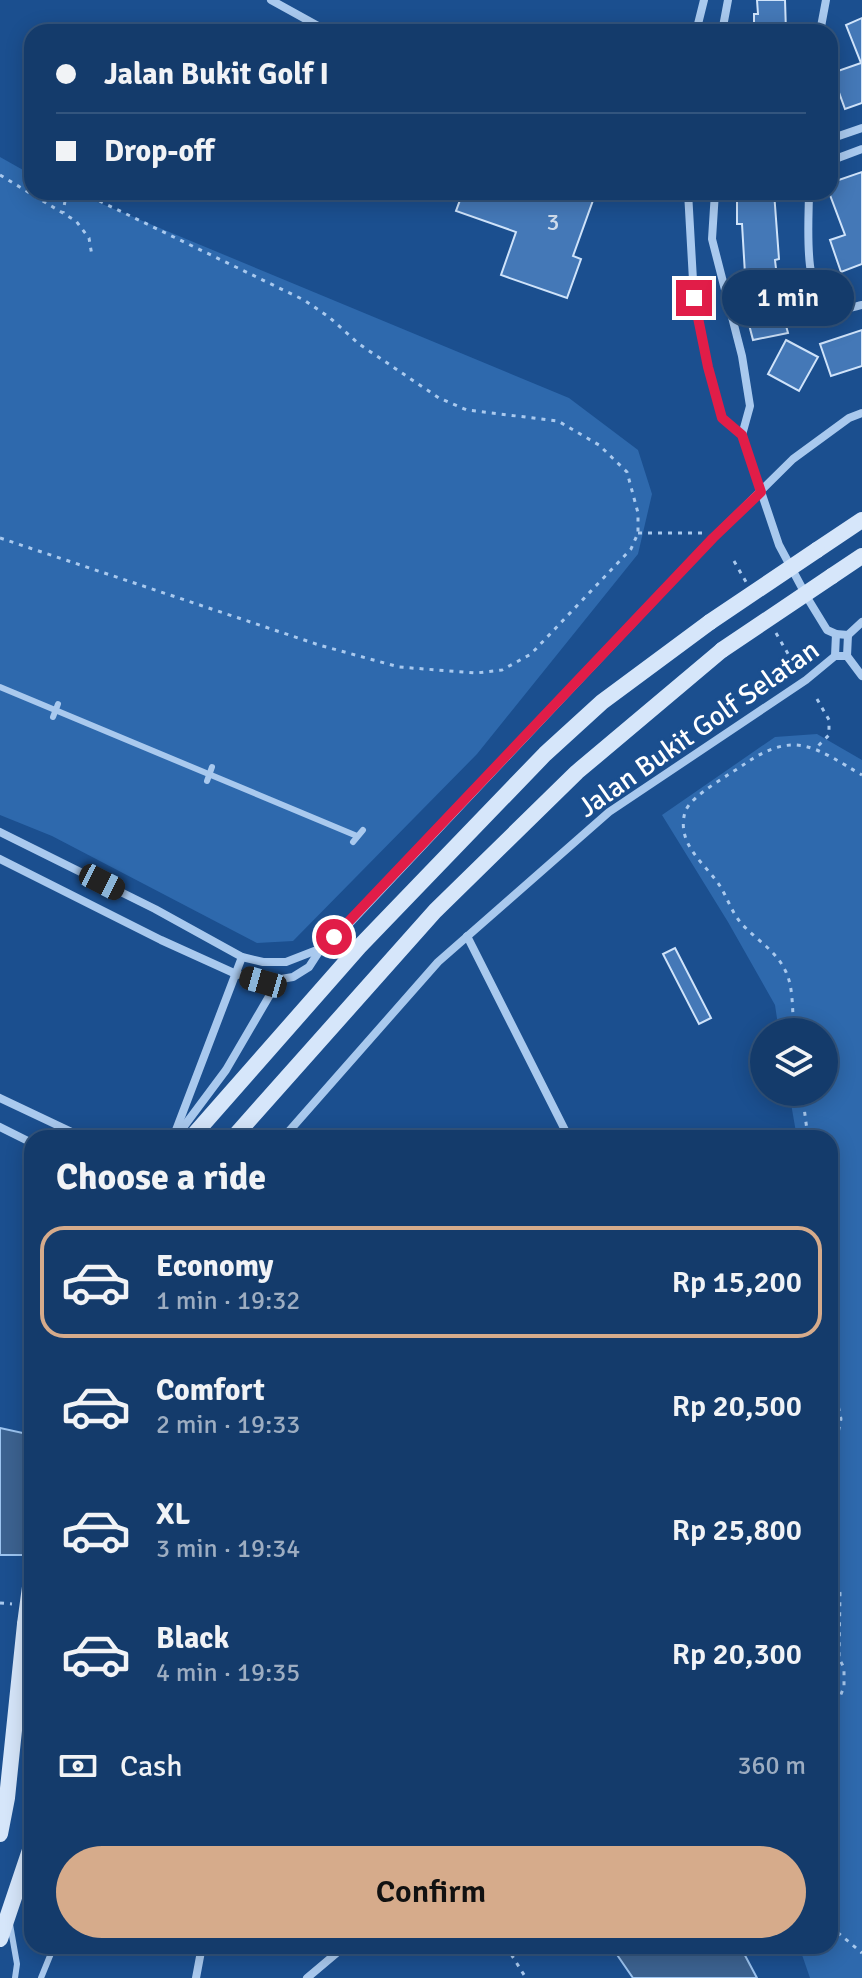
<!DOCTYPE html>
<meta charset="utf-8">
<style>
body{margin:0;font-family:Signika,sans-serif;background:#214673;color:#f1f3f6;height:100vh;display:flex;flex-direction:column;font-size:30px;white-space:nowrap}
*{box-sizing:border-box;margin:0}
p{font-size:26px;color:#9dadc1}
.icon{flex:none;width:44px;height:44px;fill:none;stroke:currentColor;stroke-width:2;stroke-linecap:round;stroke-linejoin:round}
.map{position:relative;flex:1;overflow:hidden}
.sheet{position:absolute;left:24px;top:1130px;width:814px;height:824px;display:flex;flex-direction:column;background:#143b6b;border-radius:24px;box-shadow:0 4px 20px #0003,0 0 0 2px #33557e}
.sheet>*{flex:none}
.guide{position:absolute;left:24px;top:24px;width:814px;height:176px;border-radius:24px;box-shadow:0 4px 20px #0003,0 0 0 2px #33557e;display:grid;align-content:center;height:176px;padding:0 32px;background:#143b6b}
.fabs{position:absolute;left:750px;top:1018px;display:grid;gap:16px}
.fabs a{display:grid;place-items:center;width:88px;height:88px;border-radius:50%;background:#143b6b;box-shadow:0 4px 20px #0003,0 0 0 2px #33557e;font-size:40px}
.end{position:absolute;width:36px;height:36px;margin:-18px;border:10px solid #e11d48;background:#fff;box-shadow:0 0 0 4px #fff}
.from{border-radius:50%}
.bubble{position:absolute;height:56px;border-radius:28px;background:#143b6b;box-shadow:0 4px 20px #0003,0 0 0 2px #33557e;font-size:26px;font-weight:600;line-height:56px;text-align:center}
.car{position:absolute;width:24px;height:48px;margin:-24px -12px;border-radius:10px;box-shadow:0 0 6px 2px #0007;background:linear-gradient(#222 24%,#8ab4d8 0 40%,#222 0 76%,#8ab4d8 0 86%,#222 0)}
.guide b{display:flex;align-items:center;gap:28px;height:76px;font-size:30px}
.guide b+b{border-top:2px solid #33557e}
.guide i{width:20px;height:20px;background:#f1f3f6}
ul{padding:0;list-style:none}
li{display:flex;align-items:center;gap:24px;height:112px;margin:0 16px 12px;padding:0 16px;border:4px solid transparent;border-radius:24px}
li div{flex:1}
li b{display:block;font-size:30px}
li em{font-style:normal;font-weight:600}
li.active{border-color:#d6ab8b}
li>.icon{width:72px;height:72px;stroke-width:1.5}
h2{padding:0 32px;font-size:36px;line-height:96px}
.pay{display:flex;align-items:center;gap:20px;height:88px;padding:0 32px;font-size:30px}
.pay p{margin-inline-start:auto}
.button{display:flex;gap:16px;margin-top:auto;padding:16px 32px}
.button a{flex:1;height:92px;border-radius:48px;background:#d6ab8b;color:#111;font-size:32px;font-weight:600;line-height:92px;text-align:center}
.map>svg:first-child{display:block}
</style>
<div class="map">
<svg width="862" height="1978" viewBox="0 0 862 1978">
<rect width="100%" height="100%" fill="#1b4f8f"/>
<g fill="#2e69ad">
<path d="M0,157L32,175V192H73L569,398L638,450L652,494L638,554L477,754L293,941L257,943L52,836L0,815Z"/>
<path d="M817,734L862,760V1978H810L799,1946H830V1138H797L789,1092H824V1032H779L775,1005L728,922L662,815L775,737Z"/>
</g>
<g fill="#3c6290" stroke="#9cc4f0" stroke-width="2">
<path d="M0,1428L32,1435V1555H0Z"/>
<path d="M611,1946H740L757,1978H633Z"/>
</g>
<g fill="#4478b7" stroke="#cfe3fa" stroke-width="2">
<path d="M757,0H785L786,32H754V14H758Z"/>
<path d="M862,18V103L845,109L832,73L861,63L846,25Z"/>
<path d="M862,172V264L841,272L830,240L845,235L830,195V183Z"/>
<path d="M463,192H596L573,256L581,259L567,298L501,275L516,232L456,211Z"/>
<path d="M737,192H774L779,259L775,260L780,303L788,333L753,340L744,305L741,274H745L742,224H737Z"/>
<path d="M862,330V366L831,376L820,344Z"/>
<path d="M786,340L818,357L799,391L768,374Z"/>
<path d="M675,948L711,1018L699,1024L663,954Z"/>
</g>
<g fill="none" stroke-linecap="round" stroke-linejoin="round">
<g stroke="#a9c9ee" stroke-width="3" stroke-dasharray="4 6" stroke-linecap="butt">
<path d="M0,175L76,221L89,238L92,256"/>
<path d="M638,533H703"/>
<path d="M0,538L319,645L399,667L476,673L502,670L531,654L631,549L638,533V513L627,472L599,445L558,421L467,410L439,398L359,344L329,317L304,300L89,196L65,201L63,213"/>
<path d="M734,561L746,582"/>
<path d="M776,633L791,659"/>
<path d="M817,699L829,720V735L817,747"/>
<path d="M794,1032C792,1014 794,989 786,972C776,950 756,940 741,923C732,913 727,897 720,886C705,863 676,845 685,812C691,795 731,774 746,763C796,729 817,749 862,775"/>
<path d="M802,1092L808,1138"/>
<path d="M830,1189C841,1214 837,1237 830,1262"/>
<path d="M830,1368L841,1419L830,1470"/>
<path d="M830,1564L840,1593L839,1658L844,1668V1687L830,1720"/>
<path d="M0,1603L12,1604"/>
<path d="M830,1926L862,1953"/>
<path d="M506,1946L526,1978"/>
</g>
<g stroke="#a9c9ee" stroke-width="6">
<path d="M0,687L357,836"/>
<path d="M53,717L58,704"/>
<path d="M207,781L212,767"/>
<path d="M353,842L363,830"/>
<path d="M10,1924L17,1964L15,1978"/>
<path d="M41,1978L54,1946"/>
</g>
<g stroke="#a9c9ee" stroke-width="8">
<path d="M271,0L329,32"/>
<path d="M696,32L704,0"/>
<path d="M722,32L728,0"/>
<path d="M820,32L826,0"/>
<path d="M830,139L862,128"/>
<path d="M830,161L862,149"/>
<path d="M688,192L694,298L708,367L722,418L742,435L779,545L808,599L827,630L836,634L848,635"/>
<path d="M715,192L712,239L742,356L750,406L742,435"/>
<path d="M809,192C809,219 802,295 830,308C840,312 853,307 862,305"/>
<path d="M848,635L847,656L862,676"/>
<path d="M848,635L862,622"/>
<path d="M835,656L836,634"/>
<path d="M0,832L155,909L242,957L263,962H286L322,948"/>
<path d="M0,859L161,940L236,974L263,982L293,977L309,967L322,947L349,924L713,538L793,459L849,418L862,413"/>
<path d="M467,936L569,1138"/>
<path d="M0,1098L76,1134L78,1138"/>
<path d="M0,1127L32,1143"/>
<path d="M176,1137L226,1070L278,981"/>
<path d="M173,1138L242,957"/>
<path d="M283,1138L438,962L609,812L806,680L835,656H847"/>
<path d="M196,1978L202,1946"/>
<path d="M307,1978L345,1946"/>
</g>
<g stroke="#d6e6fa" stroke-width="16">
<path d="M817,550L862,520"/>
<path d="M832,576L862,556"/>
<path d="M191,1138L359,947L545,754L602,702L710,622"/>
<path d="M233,1138L435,911L577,772L722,650"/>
<path d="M0,1834L7,1798L25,1624"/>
<path d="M0,1939L32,1844"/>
</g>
<g stroke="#d6e6fa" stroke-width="16">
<path d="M710,622L817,550"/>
<path d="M722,650L832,576"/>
<path d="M25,1624L32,1572"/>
</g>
</g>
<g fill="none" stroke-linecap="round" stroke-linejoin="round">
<path stroke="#e11d48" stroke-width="10" d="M334,937L713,538L761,492L742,435L722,418L708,367L694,298"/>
</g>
<g text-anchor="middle" stroke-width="6" stroke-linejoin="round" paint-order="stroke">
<g font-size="24" fill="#d0dded">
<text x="553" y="230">3</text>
</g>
<g font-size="28" fill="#fff" stroke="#1b4f8f">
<text transform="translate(698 728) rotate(-35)" y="10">Jalan Bukit Golf Selatan</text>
</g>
</g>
</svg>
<div class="fabs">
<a><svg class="icon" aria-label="layers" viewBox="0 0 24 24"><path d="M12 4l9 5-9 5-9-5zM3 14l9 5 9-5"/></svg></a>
</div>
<i class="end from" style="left:334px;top:937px"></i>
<i class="end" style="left:694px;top:298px"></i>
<div class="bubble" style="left:722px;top:270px;width:132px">1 min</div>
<i class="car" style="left:102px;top:882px;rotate:117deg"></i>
<i class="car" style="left:263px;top:982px;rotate:286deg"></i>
<div class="guide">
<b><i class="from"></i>Jalan Bukit Golf I</b>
<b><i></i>Drop-off</b>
</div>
<section class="sheet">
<h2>Choose a ride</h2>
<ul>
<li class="active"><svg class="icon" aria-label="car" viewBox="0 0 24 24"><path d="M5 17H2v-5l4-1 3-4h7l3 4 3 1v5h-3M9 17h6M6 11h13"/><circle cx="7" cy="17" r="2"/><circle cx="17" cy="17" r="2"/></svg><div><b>Economy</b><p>1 min · 19:32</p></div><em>Rp 15,200</em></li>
<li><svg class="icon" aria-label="car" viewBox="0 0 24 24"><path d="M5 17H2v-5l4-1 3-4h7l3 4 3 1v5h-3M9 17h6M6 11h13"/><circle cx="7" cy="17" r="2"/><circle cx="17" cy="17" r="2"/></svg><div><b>Comfort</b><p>2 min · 19:33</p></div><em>Rp 20,500</em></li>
<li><svg class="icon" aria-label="car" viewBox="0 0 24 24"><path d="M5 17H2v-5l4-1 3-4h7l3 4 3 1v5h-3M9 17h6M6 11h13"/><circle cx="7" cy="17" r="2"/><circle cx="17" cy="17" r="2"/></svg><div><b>XL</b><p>3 min · 19:34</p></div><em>Rp 25,800</em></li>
<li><svg class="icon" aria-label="car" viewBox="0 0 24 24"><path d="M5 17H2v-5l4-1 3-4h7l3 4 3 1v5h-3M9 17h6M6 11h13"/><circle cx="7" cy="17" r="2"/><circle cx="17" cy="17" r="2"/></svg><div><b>Black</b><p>4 min · 19:35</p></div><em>Rp 20,300</em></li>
</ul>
<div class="pay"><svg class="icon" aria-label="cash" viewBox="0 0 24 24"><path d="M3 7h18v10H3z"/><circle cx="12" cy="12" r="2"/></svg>Cash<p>360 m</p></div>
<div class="button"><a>Confirm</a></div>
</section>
</div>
